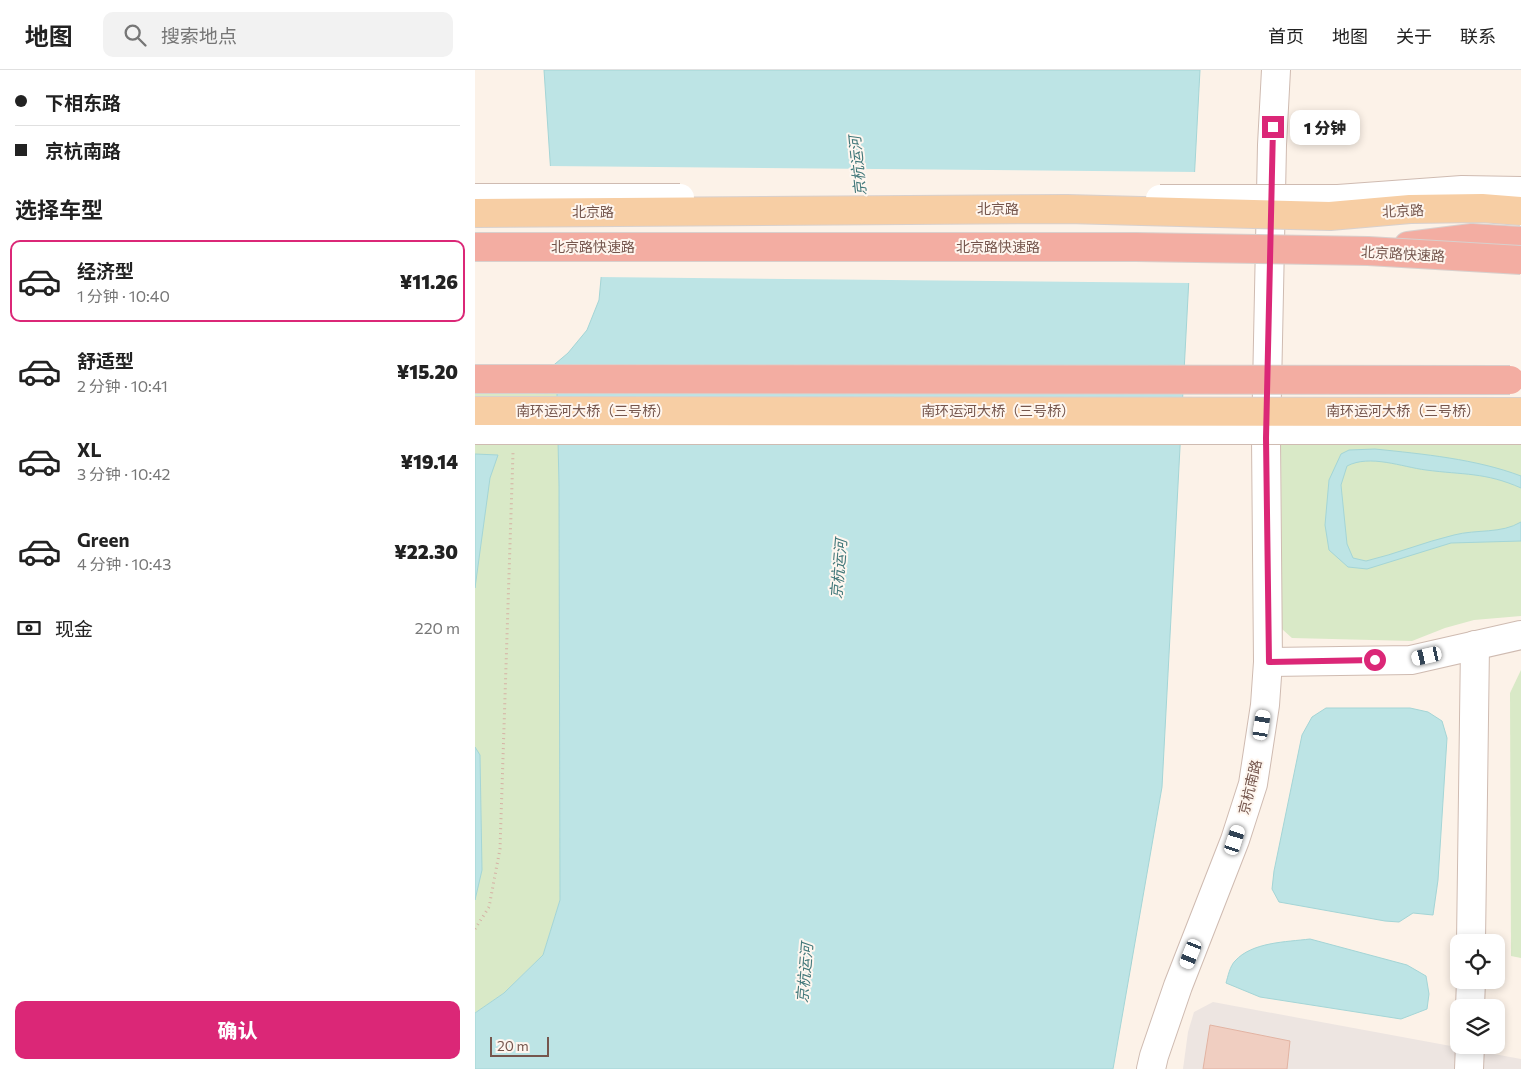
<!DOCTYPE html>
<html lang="zh">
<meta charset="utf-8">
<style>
body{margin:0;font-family:Commissioner,"Noto Sans SC",sans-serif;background:#f2f2f2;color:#222;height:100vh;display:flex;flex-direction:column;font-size:19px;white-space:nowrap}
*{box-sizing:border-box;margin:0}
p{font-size:16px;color:#767676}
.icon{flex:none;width:28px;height:28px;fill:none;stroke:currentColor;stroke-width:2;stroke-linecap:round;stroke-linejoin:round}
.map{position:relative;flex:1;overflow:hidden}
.details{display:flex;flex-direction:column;background:#fff;width:475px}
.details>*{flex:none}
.hud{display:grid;align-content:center;height:110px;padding:0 15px;background:#fff}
.buttons{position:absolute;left:975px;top:864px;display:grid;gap:10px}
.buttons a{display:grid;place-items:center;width:55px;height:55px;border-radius:10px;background:#fff;box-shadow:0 2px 8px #0003;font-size:25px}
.scale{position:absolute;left:15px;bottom:12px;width:59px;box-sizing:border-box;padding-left:5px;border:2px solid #75564d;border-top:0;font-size:14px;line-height:18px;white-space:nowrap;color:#75564d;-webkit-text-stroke:4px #fef6ef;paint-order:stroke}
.end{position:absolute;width:22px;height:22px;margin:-11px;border:6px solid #db2777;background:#fff;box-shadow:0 0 0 2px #fff}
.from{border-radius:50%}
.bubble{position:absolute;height:35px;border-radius:10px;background:#fff;box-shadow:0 2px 8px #0003;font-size:16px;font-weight:800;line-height:35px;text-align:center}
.car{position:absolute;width:15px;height:30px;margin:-15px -8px;border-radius:6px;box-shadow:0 0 4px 1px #0007;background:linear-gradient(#fff 24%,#345 0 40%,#fff 0 76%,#345 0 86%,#fff 0)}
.hud b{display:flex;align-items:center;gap:18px;height:48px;font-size:19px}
.hud b+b{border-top:1px solid #e0e0e0}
.hud i{width:12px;height:12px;background:#222}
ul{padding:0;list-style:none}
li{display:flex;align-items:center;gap:15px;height:82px;margin:0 10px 8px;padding:0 5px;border:2px solid transparent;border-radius:10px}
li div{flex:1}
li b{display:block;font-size:19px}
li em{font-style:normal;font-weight:800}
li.selected{border-color:#db2777}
li>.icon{width:45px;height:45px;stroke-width:1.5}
h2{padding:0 15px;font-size:22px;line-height:60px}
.pay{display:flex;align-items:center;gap:12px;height:55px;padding:0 15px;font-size:19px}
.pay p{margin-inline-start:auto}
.button{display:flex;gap:10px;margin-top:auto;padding:10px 15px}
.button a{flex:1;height:58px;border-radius:10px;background:#db2777;color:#fff;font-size:20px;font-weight:800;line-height:58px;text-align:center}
header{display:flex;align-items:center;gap:30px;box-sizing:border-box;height:70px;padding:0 25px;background:#fff;border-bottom:1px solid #e0e0e0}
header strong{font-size:24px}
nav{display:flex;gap:28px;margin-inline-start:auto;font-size:18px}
.search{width:350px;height:45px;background:#f2f2f2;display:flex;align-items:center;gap:12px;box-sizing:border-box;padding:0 18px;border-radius:10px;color:#767676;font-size:19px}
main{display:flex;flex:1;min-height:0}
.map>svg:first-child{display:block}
</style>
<header>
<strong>地图</strong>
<div class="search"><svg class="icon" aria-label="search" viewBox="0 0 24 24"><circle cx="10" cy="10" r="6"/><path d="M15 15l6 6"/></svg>搜索地点</div>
<nav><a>首页</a><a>地图</a><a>关于</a><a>联系</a></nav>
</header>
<main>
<section class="details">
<div class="hud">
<b><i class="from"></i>下相东路</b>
<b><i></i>京杭南路</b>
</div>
<h2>选择车型</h2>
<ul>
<li class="selected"><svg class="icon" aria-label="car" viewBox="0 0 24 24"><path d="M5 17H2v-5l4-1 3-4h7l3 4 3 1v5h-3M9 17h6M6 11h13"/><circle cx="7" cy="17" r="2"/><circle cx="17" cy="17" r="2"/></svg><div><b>经济型</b><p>1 分钟 · 10:40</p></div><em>¥11.26</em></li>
<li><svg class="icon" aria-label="car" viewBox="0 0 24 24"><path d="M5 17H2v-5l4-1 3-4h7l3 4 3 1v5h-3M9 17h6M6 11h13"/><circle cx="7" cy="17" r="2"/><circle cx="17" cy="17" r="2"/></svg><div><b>舒适型</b><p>2 分钟 · 10:41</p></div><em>¥15.20</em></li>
<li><svg class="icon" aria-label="car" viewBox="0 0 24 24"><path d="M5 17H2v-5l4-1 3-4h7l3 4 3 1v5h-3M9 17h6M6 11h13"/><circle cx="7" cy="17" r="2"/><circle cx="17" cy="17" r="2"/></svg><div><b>XL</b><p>3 分钟 · 10:42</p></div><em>¥19.14</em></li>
<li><svg class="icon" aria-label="car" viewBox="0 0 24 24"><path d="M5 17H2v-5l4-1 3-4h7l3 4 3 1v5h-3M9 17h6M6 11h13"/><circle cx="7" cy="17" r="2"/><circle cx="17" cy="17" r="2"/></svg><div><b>Green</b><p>4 分钟 · 10:43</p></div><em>¥22.30</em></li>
</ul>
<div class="pay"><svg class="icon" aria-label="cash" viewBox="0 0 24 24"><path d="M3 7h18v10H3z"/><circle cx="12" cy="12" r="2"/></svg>现金<p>220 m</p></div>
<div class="button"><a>确认</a></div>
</section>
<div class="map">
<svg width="1046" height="999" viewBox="0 0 1046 999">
<rect width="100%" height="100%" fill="#fcf2e8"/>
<path fill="#ede5e1" d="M738,932L1046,989V999H708L713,962L719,942Z"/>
<g fill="#d9e9c7">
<path d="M0,323H82L84,416L85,830L68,885L29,923L0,943Z"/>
<path d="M1046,365V546L999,550L970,558L937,571L817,568L807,559L806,374L831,368Z"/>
<path d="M1046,600V888L1036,886L1035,623Z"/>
</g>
<g fill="#bde4e5" stroke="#a4d5d6">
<path d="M69,0H725L687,717L638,999H0V943L29,923L68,885L85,830L84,416L82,323L74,299L93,283L112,260L124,230L127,198L123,168L111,134L76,105Z"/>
<path d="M900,379C948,384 1001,389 1046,406V418C1010,402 988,405 951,400C927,397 895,384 872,396L866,415L872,474L878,488L891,491C921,484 949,472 979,465C1002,459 1026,464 1046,452V471L976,473L892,499L873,497L854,480L850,455L854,410L866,384L874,380Z"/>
<path d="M0,384L23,385L15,408L0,518Z"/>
<path d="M851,638H935L953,642L967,651L972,668L963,810L958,845L938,843L924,852L910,851L804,832L797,819L799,801L827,665L837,647Z"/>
<path d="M0,677L5,685L7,800L0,830Z"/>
<path d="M835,869L932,895L951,906L954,924L952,939L926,949L785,927L751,913C753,906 755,896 760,891C777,872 811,872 835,869Z"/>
</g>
<path fill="#fcf2e8" d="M73,96L722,102L716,213L123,207L124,198L121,169L109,136L75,128Z"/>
<path fill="#f0cec1" stroke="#e2b3a2" d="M735,955L815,971L812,999H728Z"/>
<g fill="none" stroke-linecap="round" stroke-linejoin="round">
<defs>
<g id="minor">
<path d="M793,592L936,590L1046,565"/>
<path d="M996,872L1000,575"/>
<path d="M995,938L996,910"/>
<path d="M676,999L679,986L703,916L760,770L778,714L790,635L793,592L791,368L797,75L801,0"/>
<path d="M994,999L995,975"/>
</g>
<path id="highway" d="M933,176L997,168L1046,171"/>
</defs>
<use href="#minor" stroke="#cfbbb1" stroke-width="30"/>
<use href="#highway" stroke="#d8d0cd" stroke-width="30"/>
<path stroke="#d5b1a4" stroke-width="3" stroke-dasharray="1 4" stroke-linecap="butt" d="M0,859L14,837L25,779L38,383"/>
<use href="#minor" stroke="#fff" stroke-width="28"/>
<use href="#highway" stroke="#f3ada2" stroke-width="28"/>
<defs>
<g id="minor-bridge">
<path d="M0,128H205"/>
<path d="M685,129H863L987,120L1046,121"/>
<path d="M0,360H1046"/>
</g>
<g id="major-bridge">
<path d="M0,143L592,139L855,146L935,139L1007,138L1046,141"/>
<path d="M0,341L1046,342"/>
</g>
<g id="highway-bridge">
<path d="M0,177H661L893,181L1046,190"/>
<path d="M0,309L1035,310"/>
</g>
</defs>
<use href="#minor-bridge" stroke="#cfbbb1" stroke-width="30" stroke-linecap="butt"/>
<use href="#major-bridge" stroke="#d8d0cd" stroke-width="30" stroke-linecap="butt"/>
<use href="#highway-bridge" stroke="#d8d0cd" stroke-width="30" stroke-linecap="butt"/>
<use href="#minor-bridge" stroke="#fff" stroke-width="28"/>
<use href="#major-bridge" stroke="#f7cea4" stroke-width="28"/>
<use href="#highway-bridge" stroke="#f3ada2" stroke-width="28"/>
</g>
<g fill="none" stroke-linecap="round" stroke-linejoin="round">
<path stroke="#db2777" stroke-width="6" d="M798,57L791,368L794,592L900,590"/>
</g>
<g text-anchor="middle" stroke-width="4" stroke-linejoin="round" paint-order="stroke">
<g font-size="14" fill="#75564d" stroke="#fef6ef">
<text x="523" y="144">北京路</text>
<text transform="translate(928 141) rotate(-3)" y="5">北京路</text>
<text x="118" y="147">北京路</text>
<text x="118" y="182">北京路快速路</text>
<text x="523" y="182">北京路快速路</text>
<text transform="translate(928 184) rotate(3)" y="5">北京路快速路</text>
<text x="118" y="346">南环运河大桥（三号桥）</text>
<text x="523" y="346">南环运河大桥（三号桥）</text>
<text x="928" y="346">南环运河大桥（三号桥）</text>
<text transform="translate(775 717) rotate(-76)" y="5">京杭南路</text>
</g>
<g font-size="15" font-style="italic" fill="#417779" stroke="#fef6ef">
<text transform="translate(383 96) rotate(-96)" y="5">京杭运河</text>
<text transform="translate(364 499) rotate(-85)" y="5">京杭运河</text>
<text transform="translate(330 903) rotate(-85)" y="5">京杭运河</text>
</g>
</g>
</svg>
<div class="buttons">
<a><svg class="icon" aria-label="locate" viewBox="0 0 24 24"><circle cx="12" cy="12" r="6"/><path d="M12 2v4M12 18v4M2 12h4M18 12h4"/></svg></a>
<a><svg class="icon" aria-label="layers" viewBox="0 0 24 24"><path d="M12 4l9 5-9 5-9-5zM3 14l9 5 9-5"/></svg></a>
</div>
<div class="scale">20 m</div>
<i class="end from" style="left:900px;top:590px"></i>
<i class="end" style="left:798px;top:57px"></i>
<div class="bubble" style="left:815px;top:40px;width:70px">1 分钟</div>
<i class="car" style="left:952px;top:586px;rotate:257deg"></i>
<i class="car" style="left:787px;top:655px;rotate:9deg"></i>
<i class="car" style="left:760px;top:770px;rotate:18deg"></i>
<i class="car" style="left:716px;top:884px;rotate:202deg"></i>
</div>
</main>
